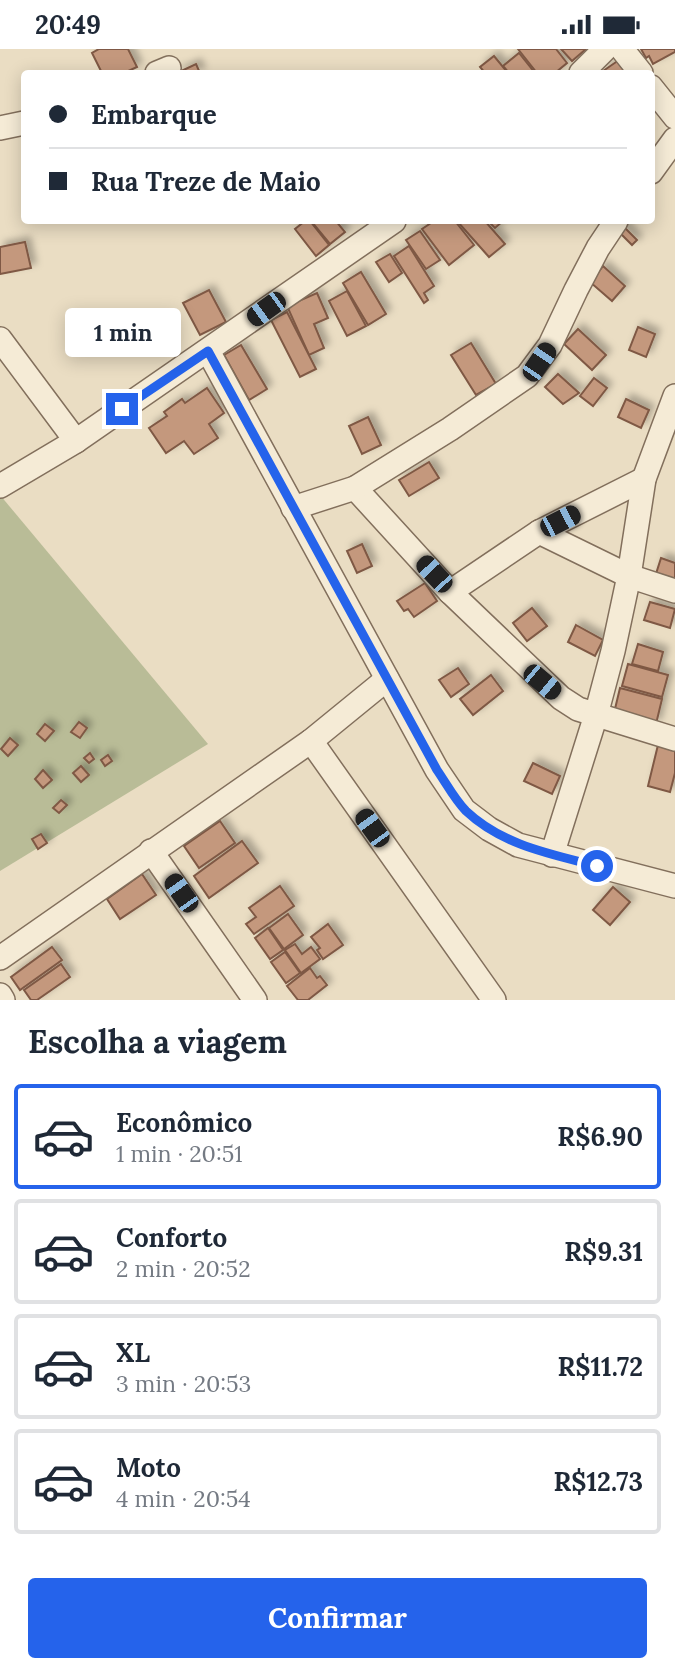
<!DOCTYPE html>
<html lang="pt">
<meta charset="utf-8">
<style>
body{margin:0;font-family:Lora,serif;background:#f2f2f3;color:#1f2937;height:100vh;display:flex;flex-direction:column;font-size:26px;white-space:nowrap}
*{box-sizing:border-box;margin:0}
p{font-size:23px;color:#747a83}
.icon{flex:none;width:38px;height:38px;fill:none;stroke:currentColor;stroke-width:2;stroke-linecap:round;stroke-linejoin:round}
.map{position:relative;height:951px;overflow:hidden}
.panel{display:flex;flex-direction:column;background:#fff;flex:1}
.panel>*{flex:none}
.guide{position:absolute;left:21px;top:21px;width:634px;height:154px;border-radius:7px;box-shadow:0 4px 18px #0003;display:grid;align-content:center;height:154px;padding:0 28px;background:#fff}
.end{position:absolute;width:32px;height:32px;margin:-16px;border:9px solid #2563eb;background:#fff;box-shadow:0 0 0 4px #fff}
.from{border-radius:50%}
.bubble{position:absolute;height:49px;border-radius:7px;background:#fff;box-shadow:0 4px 18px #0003;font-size:23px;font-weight:700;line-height:49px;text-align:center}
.car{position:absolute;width:21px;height:42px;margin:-21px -10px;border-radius:9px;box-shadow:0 0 5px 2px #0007;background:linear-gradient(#222 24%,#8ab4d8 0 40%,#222 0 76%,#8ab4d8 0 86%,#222 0)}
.guide b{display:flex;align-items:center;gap:24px;height:66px;font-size:26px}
.guide b+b{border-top:2px solid #e0e1e3}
.guide i{width:18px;height:18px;background:#1f2937}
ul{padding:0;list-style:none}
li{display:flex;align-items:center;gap:21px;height:105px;margin:0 14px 10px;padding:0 14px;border:4px solid #e0e1e3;border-radius:7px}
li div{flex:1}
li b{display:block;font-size:26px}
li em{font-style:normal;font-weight:700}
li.current{border-color:#2563eb}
li>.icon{width:63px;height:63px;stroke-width:1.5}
h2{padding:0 28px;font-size:32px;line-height:84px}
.primary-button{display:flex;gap:14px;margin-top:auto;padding:14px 28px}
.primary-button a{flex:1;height:80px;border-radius:7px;background:#2563eb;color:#fff;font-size:28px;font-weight:700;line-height:80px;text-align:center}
.status{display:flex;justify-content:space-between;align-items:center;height:49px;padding:0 35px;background:#fff;direction:ltr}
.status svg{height:19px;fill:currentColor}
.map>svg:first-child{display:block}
</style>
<div class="status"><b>20:49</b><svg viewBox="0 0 49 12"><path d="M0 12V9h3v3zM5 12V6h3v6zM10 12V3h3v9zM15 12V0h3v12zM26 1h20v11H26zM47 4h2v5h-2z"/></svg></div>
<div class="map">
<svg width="675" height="951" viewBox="0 0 675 951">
<defs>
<filter id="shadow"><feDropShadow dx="5" dy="-5" stdDeviation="3.5" flood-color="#0004"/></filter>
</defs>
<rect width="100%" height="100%" fill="#eaddc3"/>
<path fill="#b9bc97" d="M0,446L208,695L0,822Z"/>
<g fill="#c4987d" stroke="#7f5944" stroke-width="2" filter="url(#shadow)">
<path d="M99,0H128L137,18L124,24H102L92,4Z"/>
<path d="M518,0H556L567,14L555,24H537Z"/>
<path d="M561,0H586L572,12Z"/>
<path d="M641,0H675V3L653,15L649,7L646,9Z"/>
<path d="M519,4L535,24H509L503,17Z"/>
<path d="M494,7L508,24H485L480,18Z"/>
<path d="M619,11L629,24H604L603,22Z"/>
<path d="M196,15L200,24H177Z"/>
<path d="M305,172H310L329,196L316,207L295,180Z"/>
<path d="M311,172H336L345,183L330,195Z"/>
<path d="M434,172H455L474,196L449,216L422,180Z"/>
<path d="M457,172H485L505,195L489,208Z"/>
<path d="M488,172H503L495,179Z"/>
<path d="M622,176L637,191L632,196L617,181Z"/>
<path d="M420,182L440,211L426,220L406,191Z"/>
<path d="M25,193L31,219L0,225V198Z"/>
<path d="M409,197L434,237L424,244L428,251L424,254L394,207Z"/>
<path d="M390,205L402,224L389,233L376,213Z"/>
<path d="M603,217L625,237L612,252L590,233Z"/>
<path d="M361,223L386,265L368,276L343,234Z"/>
<path d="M209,241L226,273L200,286L183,254Z"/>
<path d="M347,242L366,277L347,287L329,252Z"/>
<path d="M317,244L328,269L314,275L324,299L309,306L287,257Z"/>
<path d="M287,263L316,320L300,328L271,271Z"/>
<path d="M638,278L655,285L646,308L629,301Z"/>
<path d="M578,280L606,306L592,321L564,295Z"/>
<path d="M471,294L496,335L476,346L451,306Z"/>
<path d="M241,296L267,340L249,351L224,306Z"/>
<path d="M558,325L579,344L563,355L545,338Z"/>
<path d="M594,329L607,339L593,357L580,347Z"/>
<path d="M207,339L224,364L209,375L218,389L194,405L184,392L166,404L149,379L167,367L164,363L182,350L185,354Z"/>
<path d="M626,350L649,361L641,379L618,368Z"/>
<path d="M368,368L381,396L362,405L349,377Z"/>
<path d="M429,413L439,429L409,447L399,431Z"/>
<path d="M362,495L372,517L357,524L347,502Z"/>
<path d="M661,509L675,514V535L655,528Z"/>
<path d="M425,534L437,552L414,568L408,560L404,562L397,552Z"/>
<path d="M650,553L675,560L670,579L644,571Z"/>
<path d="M532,559L547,577L527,592L513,574Z"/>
<path d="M576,576L603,591L595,607L568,593Z"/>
<path d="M638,595L663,603L658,622L632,615Z"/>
<path d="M628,615L668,626L662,648L622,637Z"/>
<path d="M458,619L469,635L451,648L439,631Z"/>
<path d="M491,626L503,642L473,666L460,650Z"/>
<path d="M620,639L662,650L656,675L614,664Z"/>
<path d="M79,673L87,679L80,689L71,683Z"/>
<path d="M45,675L54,682L45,692L37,685Z"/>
<path d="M10,689L18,696L8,707L1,700Z"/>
<path d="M658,696L675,700V724L670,743L648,737Z"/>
<path d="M90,704L94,710L89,714L84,709Z"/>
<path d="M108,706L112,712L105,717L101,711Z"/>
<path d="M533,714L560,727L552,745L524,732Z"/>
<path d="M81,717L89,726L81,733L73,724Z"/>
<path d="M43,721L52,731L43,739L35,730Z"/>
<path d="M61,751L67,756L59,764L53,759Z"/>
<path d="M220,772L235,794L199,819L184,797Z"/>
<path d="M41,785L47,794L38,800L32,790Z"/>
<path d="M242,792L258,814L209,849L194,827Z"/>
<path d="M142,825L156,846L120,870L107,850Z"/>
<path d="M280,837L294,857L254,885L246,875L256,868L249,859Z"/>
<path d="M613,838L630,853L610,876L593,861Z"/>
<path d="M288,865L303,886L284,900L269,879Z"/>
<path d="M328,875L343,896L323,910L317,901L320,899L311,888Z"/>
<path d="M268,879L283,901L270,910L255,889Z"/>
<path d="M295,895L302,905L311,898L320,910L301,924L285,901Z"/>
<path d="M52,898L62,911L20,941L11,928Z"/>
<path d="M285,903L300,924L286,934L271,913Z"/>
<path d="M61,915L70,928L37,951H31L24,941Z"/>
<path d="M310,919L317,929L320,927L327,936L308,951H298L287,937Z"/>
</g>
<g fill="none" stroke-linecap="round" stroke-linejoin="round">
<defs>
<g id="minor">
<path d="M622,0L641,24"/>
<path d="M157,24L169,19"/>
<path d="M581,24L605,0"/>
<path d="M651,38L675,68"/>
<path d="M0,79L24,74"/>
<path d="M651,123L675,90"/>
<path d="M0,290L76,392"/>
<path d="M208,302L437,721L464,761L489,780L518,796L675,837"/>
<path d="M0,437L76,392L394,172"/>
<path d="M355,439L450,543L561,649L578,660L675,690"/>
<path d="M293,459L355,439L450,380L527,327L550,296L576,241L598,199L616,172"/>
<path d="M539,483L644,430"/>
<path d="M450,543L539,483L629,527L675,542"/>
<path d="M311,692L494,951"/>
<path d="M151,802L255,951"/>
<path d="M552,806L596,666L613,602L629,527L644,430L675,347"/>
<path d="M0,909L311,692L387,630"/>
<path d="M0,946L3,951"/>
</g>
</defs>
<use href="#minor" stroke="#826f5c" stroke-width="26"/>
<use href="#minor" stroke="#f5ebd6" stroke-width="23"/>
</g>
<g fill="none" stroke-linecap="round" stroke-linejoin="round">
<path stroke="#2563eb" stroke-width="9" d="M122,360L208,302L437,721C446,734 455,751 466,762C502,796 550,805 597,817"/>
</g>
</svg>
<i class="end from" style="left:597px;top:817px"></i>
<i class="end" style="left:122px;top:360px"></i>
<div class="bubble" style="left:65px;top:259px;width:116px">1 min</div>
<i class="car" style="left:266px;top:260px;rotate:234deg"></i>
<i class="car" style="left:539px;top:313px;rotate:34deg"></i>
<i class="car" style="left:560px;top:472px;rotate:63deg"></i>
<i class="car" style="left:434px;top:525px;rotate:317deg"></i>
<i class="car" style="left:542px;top:633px;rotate:130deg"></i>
<i class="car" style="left:372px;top:779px;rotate:324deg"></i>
<i class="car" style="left:181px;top:844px;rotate:325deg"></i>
<div class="guide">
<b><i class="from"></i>Embarque</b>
<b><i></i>Rua Treze de Maio</b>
</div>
</div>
<section class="panel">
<h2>Escolha a viagem</h2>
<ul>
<li class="current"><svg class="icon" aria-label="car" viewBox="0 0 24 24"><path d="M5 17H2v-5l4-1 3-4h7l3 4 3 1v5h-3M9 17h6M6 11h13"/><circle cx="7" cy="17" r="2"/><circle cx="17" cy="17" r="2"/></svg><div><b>Econômico</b><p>1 min · 20:51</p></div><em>R$6.90</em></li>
<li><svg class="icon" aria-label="car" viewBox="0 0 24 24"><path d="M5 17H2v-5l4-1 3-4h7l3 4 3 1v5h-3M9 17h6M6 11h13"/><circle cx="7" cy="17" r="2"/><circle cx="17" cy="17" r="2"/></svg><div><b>Conforto</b><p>2 min · 20:52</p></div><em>R$9.31</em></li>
<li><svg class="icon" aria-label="car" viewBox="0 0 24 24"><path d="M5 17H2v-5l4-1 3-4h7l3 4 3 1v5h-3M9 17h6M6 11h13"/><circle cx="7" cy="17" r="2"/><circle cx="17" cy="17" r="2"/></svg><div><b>XL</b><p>3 min · 20:53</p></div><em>R$11.72</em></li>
<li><svg class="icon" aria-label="car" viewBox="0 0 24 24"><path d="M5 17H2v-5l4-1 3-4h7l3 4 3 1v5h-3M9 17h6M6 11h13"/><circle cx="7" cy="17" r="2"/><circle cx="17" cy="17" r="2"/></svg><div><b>Moto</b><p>4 min · 20:54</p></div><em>R$12.73</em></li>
</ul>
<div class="primary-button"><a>Confirmar</a></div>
</section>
